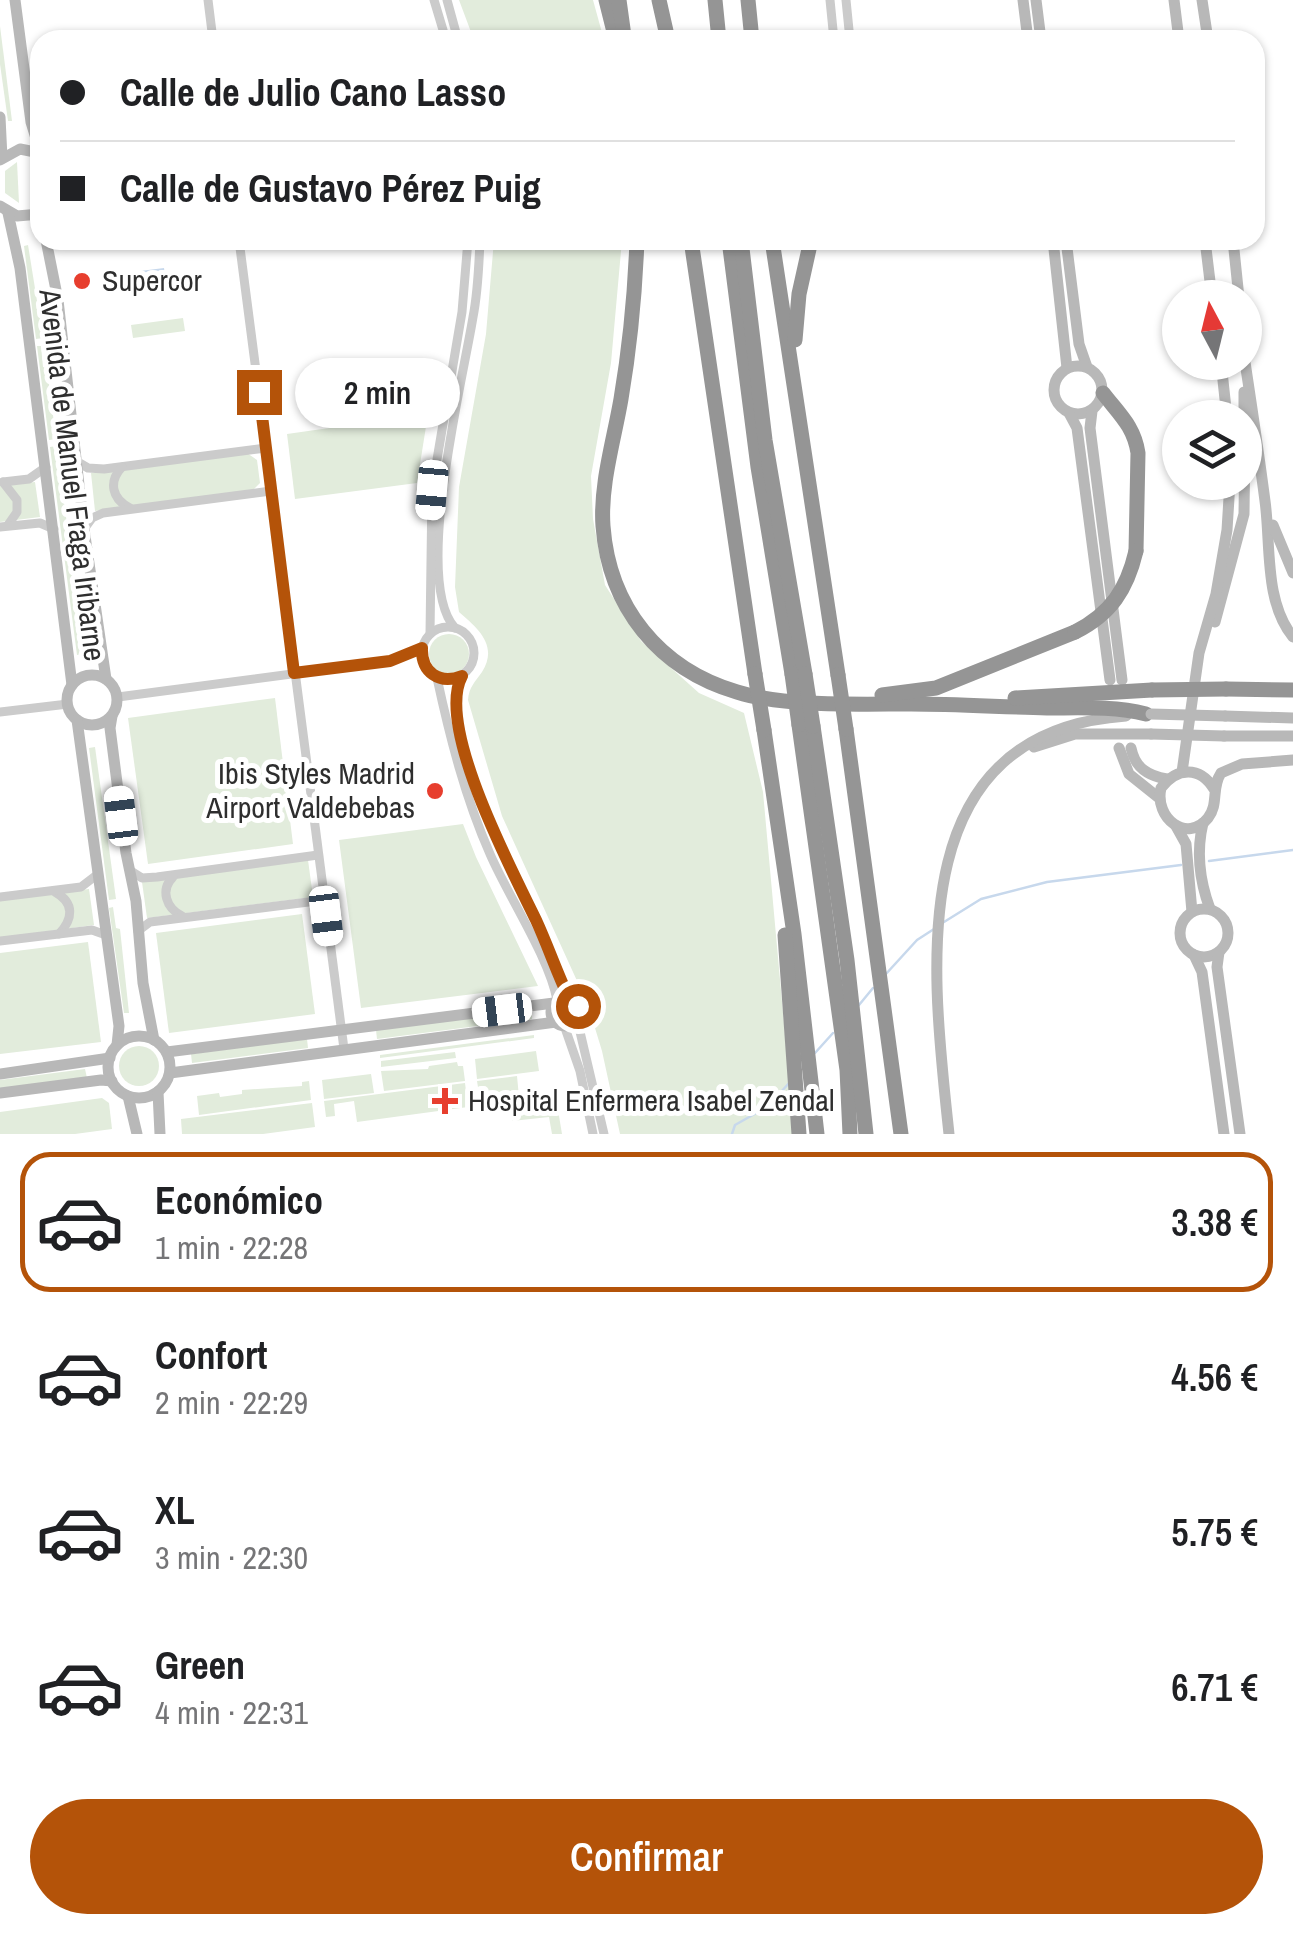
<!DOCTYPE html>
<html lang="es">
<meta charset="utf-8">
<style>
body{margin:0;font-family:"Archivo Narrow",sans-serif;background:#f2f2f2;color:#202124;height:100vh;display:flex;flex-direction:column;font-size:38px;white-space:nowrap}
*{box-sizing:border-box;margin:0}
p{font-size:32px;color:#757577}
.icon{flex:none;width:55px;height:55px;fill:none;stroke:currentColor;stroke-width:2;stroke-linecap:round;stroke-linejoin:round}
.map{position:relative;height:1134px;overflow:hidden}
.sheet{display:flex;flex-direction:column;background:#fff;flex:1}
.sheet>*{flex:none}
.top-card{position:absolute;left:30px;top:30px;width:1235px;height:220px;border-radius:30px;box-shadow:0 2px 8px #0004;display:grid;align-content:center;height:220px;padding:0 30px;background:#fff}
.needle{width:65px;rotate:353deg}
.buttons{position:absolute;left:1162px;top:280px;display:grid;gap:20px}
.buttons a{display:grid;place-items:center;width:100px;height:100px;border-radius:50%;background:#fff;box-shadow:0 2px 8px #0004;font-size:50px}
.end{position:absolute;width:45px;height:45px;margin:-22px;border:12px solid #b45309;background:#fff;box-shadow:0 0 0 5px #fff}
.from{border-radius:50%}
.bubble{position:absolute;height:70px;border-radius:35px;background:#fff;box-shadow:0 2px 8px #0004;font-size:32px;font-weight:600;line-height:70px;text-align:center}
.car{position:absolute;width:30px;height:60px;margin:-30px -15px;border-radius:12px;box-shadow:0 0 8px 2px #0007;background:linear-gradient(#fff 24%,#345 0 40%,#fff 0 76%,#345 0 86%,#fff 0)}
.top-card b{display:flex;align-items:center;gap:35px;height:95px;font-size:38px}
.top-card b+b{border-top:2px solid #e0e0e0}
.top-card i{width:25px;height:25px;background:#202124}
ul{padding:18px 0 0;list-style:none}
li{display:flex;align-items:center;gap:30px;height:140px;margin:0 20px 15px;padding:0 10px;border:5px solid transparent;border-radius:30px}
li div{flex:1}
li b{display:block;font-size:38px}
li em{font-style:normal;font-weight:600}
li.current{border-color:#b45309}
li>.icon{width:90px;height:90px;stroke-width:1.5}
.action{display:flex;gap:20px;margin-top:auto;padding:20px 30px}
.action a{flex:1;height:115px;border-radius:60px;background:#b45309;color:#fff;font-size:40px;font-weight:600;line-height:115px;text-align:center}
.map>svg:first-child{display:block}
</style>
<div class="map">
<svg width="1293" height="1134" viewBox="0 0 1293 1134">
<rect width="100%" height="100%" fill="#fff"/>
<g fill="#e2ecdc">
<path d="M459,0H593L604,40H474Z"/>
<path d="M0,26L12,121H8L0,64Z"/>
<path d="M17,162L19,203L5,193V171Z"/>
<path d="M494,240H622L611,363L591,476L593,519L605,585L641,641L699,693L744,713L763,792L794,1134H620L602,1051L588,1005L502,816L468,700C469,687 475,682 482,672C499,645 477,628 459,612L455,587L459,487L486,334Z"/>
<path d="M28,245L43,338L36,339L24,246Z"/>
<path d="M183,318L185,331L133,338L131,325Z"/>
<path d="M37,346H41L43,367L47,368L56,439L49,440Z"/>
<path d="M428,414L417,483L295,499L287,434Z"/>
<path d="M57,446L72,564L68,557C80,587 78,623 82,654L77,655L50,447Z"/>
<path d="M247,453L257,460L260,483L253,490L95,511L91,473Z"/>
<path d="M35,482L40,517L0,522V486Z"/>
<circle cx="449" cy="654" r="20"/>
<path d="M275,698L293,844L148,864L128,718Z"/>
<path d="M95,747L116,899L109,900L89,748Z"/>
<path d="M463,824L476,857L538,986L361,1008L339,840Z"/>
<path d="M308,860L313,897L147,918L142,882Z"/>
<path d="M89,889L94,925L0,938V900Z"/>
<path d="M113,907L116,928L120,929L129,1013H124L109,908Z"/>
<path d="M302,914L315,1014L169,1033L156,933Z"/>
<path d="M88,942L101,1042L0,1054V953Z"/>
<path d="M531,1010L532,1019L377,1039L376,1030Z"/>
<path d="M534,1035V1038L380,1058V1055Z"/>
<path d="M307,1039L308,1048L192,1063L191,1054Z"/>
<circle cx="139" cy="1066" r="20"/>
<path d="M536,1051L539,1071L477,1079L475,1059Z"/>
<path d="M455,1052L456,1058L381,1067V1061Z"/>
<path d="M457,1062L458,1066H463L465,1081L384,1091L381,1071L428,1069L429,1066Z"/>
<path d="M85,1069L87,1078L0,1089V1080Z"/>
<path d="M371,1074L374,1093L324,1099L322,1080Z"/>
<path d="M517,1076L519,1097L501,1091L502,1103L481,1106L477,1081Z"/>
<path d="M309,1081L311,1100L199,1115L197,1096L219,1093L220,1097L242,1094V1090L302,1086V1082Z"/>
<path d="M465,1083L468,1107L357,1122L354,1101L334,1104L335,1116L326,1117L324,1101Z"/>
<path d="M102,1098L109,1103L112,1129L75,1134H0V1112Z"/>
<path d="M556,1098L562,1134H552L549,1117L512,1121L513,1105L524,1109L526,1102Z"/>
<path d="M312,1103L315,1127L263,1134H182L181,1119Z"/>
</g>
<path fill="#c7d8ec" d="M164,268L166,281L134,285L132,272Z"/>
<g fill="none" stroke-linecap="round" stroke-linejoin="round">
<g stroke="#c7d8ec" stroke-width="2.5">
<path d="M1209,861L1293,850"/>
<path d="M944,922L981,899L1047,882L1181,865"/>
<path d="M885,975L917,940L934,929"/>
<path d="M859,1005L873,988"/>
<path d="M815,1053L833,1033"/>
<path d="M771,1103L790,1082"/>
<path d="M732,1134L735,1125L758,1112"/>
</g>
<g stroke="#cbcbcb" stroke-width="9">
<path d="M208,0L213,40"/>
<path d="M434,0L446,40"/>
<path d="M447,0L458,40"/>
<path d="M830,0L834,40"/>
<path d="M846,0L850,40"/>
<path d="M239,240L344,1049"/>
<path d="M76,461L88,468L104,469L266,448"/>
<path d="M122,467C108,482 112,499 130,508"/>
<path d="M3,482L17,500V512L8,525"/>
<path d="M3,482L29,479L46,467"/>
<path d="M0,527L40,523L54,529"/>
<path d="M84,529L92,518L103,513L271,491"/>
<circle cx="448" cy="653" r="26"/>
<path d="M455,628C412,581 463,380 473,317C478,292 479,266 480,240"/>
<path d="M430,634L432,489L462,312L468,240"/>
<path d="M462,676C434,726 512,870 536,920C548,946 557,973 569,998"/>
<path d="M437,678C450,738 465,797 490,854C508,896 549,957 557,1000"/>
<path d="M118,697L390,661L422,648"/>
<path d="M0,712L68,704"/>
<path d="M131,871L142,878L157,877L318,855"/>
<path d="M173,877C160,890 166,908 182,916"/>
<path d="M55,892C75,903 73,919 59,934"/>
<path d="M0,897L81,887L98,874"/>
<path d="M138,931L150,922L324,900"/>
<path d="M0,941L92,930L106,935"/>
<path d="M577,1019L604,1134"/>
<path d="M564,1025L580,1071L593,1134"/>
</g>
<g stroke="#b8b8b8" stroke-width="11">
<path d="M15,0L31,122L40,151"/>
<path d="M1023,0L1028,40"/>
<path d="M1036,0L1041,40"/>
<path d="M1174,0L1179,40"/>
<path d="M1202,0L1208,40"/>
<path d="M0,117L2,158"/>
<path d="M0,160L20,149L40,153"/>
<path d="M0,206L17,216L40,214"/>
<path d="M8,213L20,268L72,685"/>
<path d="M46,240L58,300L84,529L106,679"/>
<path d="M1053,240L1067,368"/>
<path d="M1066,240L1079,344L1087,367"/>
<path d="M1205,240L1212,298"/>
<path d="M1233,240L1239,298"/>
<path d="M1221,362L1227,418"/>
<path d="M1245,362C1252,408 1259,455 1265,501C1271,544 1264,602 1293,637"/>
<circle cx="1078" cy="390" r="24"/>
<path d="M1244,392V418"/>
<path d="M1092,411L1090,428L1122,680"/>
<path d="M1069,413L1077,428L1110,680"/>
<path d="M1273,525L1293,573"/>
<path d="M1215,622L1244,514L1245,436"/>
<circle cx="92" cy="700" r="25"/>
<path d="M112,716L110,728L126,853L136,901L143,983L154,1040"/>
<path d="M1225,716L1293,718"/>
<path d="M77,720L119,1026L117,1045"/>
<path d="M1224,736H1293"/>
<path d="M1034,747L1075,734H1151"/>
<path d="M1119,748L1129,774L1159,798"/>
<path d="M1131,748C1135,768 1148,776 1167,779"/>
<path d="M1182,772L1199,653L1216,594L1227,530L1230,482"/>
<path d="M1214,789C1200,766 1177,767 1161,788C1154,818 1187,844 1208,818C1219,804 1211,788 1221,773L1242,764L1293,760"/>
<path d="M1203,823C1196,852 1200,882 1210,909"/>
<path d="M1176,826L1186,844L1192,912"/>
<circle cx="1204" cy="933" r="24"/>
<path d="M1219,952L1217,967L1240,1134"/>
<path d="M1194,955L1202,972L1224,1134"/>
<circle cx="565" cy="1012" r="14"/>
<circle cx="139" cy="1067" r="31"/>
<path d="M167,1052L554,1003"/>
<path d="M170,1073L556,1022"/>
<path d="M0,1074L110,1058"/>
<path d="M158,1092L160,1134"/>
<path d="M0,1093L101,1080L112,1081"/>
<path d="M128,1096L137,1134"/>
<path d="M949,1134C932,972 899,732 1126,716"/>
</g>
<g stroke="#959595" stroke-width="15">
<path d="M606,0L616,40"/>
<path d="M619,0L624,36"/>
<path d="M659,0L668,40"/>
<path d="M715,0L719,40"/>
<path d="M748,0L752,40"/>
<path d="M637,240C635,293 630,346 621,399C614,440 600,485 603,526C609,607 659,669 737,692C785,707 859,704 911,704C956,704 1002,707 1047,708C1080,708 1114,706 1146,714"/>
<path d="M691,240L755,674"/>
<path d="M729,240L758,467L792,674"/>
<path d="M741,240L765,440L805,674"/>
<path d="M772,240L838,675"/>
<path d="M795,340L799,294L811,240"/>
<path d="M1103,393C1119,414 1134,426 1138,453L1136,551"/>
<path d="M1226,689L1293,690"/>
<path d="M882,695L936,688L1075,632"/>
<path d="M1015,698L1152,690"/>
<path d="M799,725L847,1070L850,1134"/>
<path d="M813,726L847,960L866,1134"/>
<path d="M846,729L901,1134"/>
<path d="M764,730L794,934L817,1134"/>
<path d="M785,935L799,1134"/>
</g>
<g stroke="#b8b8b8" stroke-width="11">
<path d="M1151,714L1225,716"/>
<path d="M1151,734L1224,736"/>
</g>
<g stroke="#959595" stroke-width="15">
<path d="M1075,632C1111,614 1127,589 1136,551"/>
<path d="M755,674L764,730"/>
<path d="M792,674L799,725"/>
<path d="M805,674L813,726"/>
<path d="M838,675L846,729"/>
<path d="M1152,690L1226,689"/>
</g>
</g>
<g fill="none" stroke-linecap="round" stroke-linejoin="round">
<path stroke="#b45309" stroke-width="12" d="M259,392L294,673L390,661L422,648C421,672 439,685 462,676C435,726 512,870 536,920C548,946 557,973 569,998L578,1006"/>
</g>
<g fill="#e73e2e" stroke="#fff" stroke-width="4">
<circle cx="82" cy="281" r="10"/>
<circle cx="435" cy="791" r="10"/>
<path d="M440 1086h10v10h10v10h-10v10h-10v-10h-10v-10h10z"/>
</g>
<g text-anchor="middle" stroke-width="10" stroke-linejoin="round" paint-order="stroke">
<g font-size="30" fill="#2e2e2e" stroke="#fff" text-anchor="start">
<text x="102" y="291">Supercor</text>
<text x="415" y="784" text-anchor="end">Ibis Styles Madrid<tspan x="415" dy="34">Airport Valdebebas</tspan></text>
<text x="468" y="1111">Hospital Enfermera Isabel Zendal</text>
</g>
<g font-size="30" fill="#2e2e2e" stroke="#fff">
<text transform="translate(72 475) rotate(83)" y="10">Avenida de Manuel Fraga Iribarne</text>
</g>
</g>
</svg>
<div class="buttons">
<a><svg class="needle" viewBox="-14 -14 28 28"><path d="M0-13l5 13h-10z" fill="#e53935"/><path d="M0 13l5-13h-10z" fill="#757577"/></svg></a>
<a><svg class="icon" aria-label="layers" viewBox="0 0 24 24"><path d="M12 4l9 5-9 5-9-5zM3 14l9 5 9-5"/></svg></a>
</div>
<i class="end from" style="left:578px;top:1006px"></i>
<i class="end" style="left:259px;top:392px"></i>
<div class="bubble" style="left:295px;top:358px;width:165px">2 min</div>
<i class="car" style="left:432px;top:490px;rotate:185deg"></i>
<i class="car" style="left:121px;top:816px;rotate:353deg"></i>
<i class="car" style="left:326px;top:916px;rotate:173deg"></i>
<i class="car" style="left:502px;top:1010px;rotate:263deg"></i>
<div class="top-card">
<b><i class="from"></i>Calle de Julio Cano Lasso</b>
<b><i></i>Calle de Gustavo Pérez Puig</b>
</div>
</div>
<section class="sheet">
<ul>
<li class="current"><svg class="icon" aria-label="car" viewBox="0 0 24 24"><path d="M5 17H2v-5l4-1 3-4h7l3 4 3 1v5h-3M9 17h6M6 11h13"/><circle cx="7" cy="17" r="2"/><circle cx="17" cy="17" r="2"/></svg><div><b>Económico</b><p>1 min · 22:28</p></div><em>3.38 €</em></li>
<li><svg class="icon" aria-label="car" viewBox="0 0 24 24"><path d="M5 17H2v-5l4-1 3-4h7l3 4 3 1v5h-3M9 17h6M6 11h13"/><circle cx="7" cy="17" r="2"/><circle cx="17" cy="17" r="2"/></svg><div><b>Confort</b><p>2 min · 22:29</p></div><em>4.56 €</em></li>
<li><svg class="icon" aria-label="car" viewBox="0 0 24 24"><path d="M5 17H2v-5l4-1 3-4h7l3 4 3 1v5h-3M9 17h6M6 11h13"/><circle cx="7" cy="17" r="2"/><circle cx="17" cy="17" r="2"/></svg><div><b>XL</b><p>3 min · 22:30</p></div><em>5.75 €</em></li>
<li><svg class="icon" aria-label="car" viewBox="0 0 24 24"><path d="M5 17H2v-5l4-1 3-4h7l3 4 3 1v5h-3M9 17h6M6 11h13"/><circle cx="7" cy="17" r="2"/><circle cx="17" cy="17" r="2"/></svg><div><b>Green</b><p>4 min · 22:31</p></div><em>6.71 €</em></li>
</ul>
<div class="action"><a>Confirmar</a></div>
</section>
